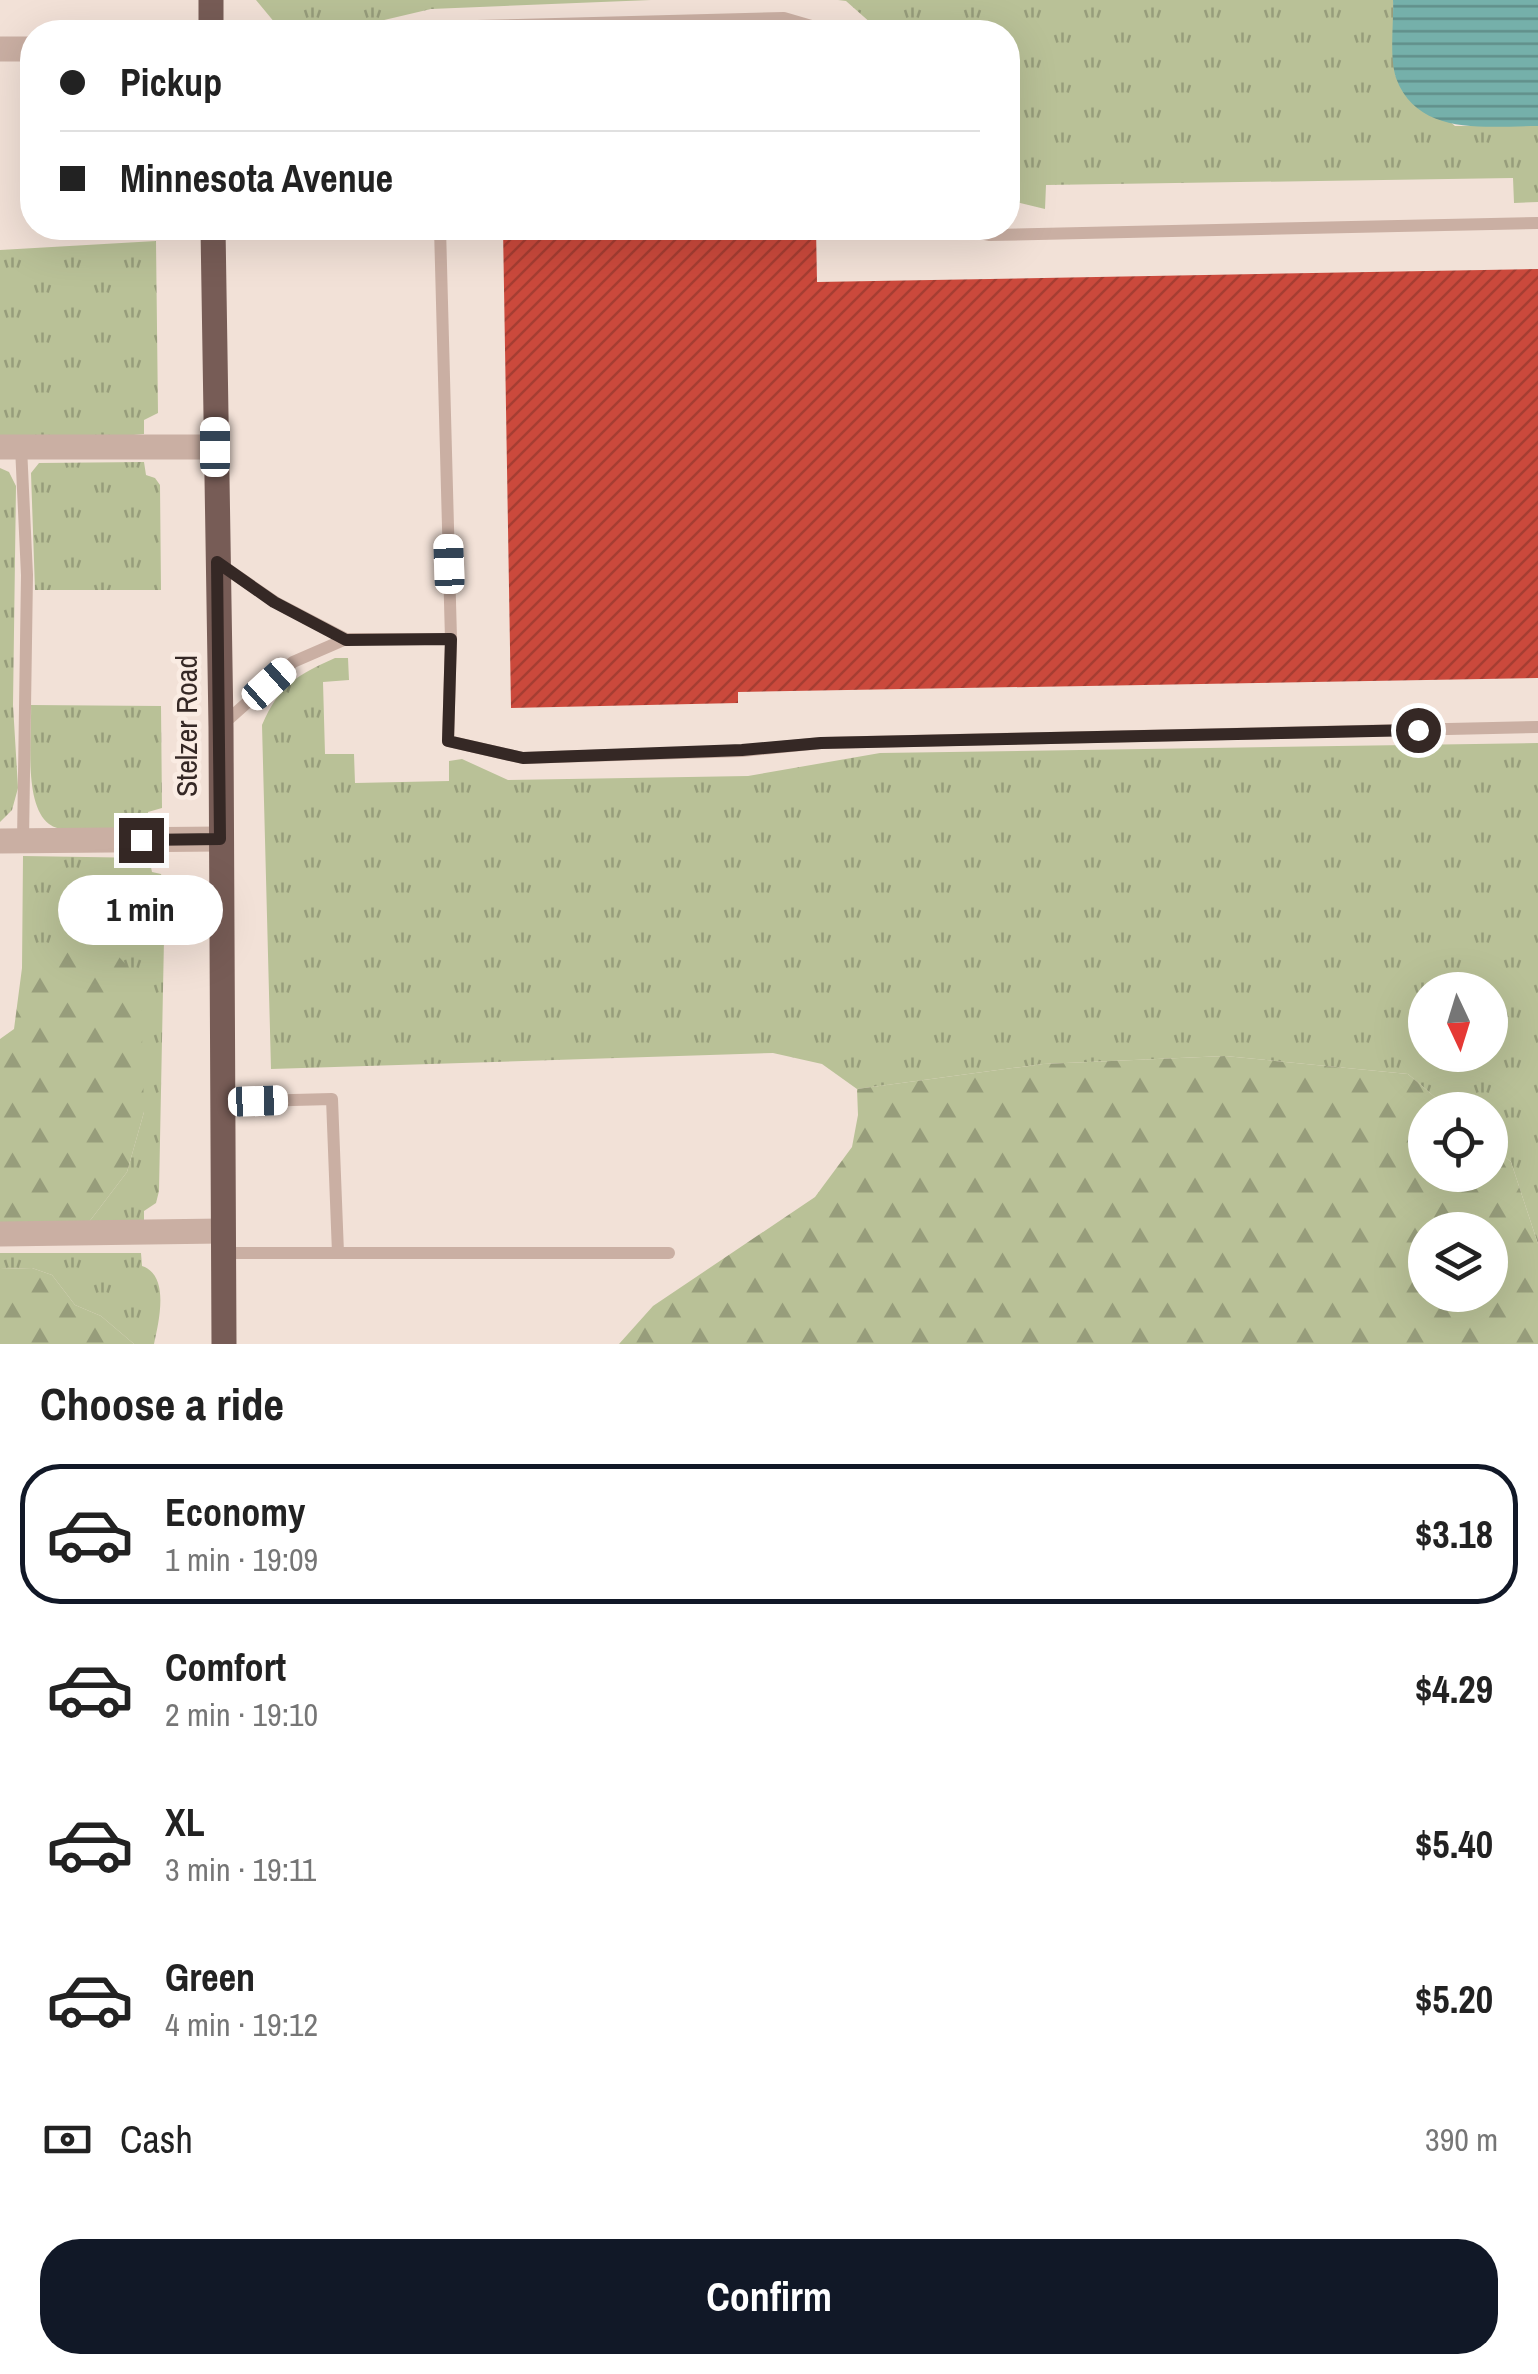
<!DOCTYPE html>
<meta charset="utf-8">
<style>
body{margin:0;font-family:"Archivo Narrow",sans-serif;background:#f2f2f2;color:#222;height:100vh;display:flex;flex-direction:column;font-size:38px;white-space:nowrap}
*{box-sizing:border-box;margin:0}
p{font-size:32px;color:#767676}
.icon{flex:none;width:55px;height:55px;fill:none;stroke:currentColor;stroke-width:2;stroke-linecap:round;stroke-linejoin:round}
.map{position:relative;height:1344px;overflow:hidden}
.drawer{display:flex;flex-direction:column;background:#fff;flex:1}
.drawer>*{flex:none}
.guide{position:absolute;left:20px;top:20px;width:1000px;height:220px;border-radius:40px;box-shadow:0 10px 40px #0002;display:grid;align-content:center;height:220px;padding:0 40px;background:#fff}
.needle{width:65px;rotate:176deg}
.fabs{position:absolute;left:1408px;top:972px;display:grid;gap:20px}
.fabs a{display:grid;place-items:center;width:100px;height:100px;border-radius:50%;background:#fff;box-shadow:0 10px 40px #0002;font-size:50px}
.end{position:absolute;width:45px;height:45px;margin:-22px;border:12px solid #352825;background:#fff;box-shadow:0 0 0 5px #fff}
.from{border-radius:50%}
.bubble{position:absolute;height:70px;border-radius:35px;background:#fff;box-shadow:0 10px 40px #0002;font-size:32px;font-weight:700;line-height:70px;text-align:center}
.car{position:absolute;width:30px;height:60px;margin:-30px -15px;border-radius:12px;box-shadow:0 0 8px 2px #0007;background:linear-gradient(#fff 24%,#345 0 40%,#fff 0 76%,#345 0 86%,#fff 0)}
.guide b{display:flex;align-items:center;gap:35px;height:95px;font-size:38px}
.guide b+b{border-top:2px solid #e0e0e0}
.guide i{width:25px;height:25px;background:#222}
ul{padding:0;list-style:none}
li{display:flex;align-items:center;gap:30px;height:140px;margin:0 20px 15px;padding:0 20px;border:5px solid transparent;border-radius:40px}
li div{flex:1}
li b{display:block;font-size:38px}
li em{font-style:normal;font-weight:700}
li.on{border-color:#111827}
li>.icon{width:90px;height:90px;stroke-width:1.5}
h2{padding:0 40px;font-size:45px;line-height:120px}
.pay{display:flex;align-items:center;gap:25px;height:110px;padding:0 40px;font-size:38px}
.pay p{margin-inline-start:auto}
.action{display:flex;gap:20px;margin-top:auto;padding:20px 40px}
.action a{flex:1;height:115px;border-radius:40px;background:#111827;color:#fff;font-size:40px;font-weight:700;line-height:115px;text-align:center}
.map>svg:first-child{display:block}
</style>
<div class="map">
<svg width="1538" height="1344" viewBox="0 0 1538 1344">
<defs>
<pattern id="grass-tufts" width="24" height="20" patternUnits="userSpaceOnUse" patternTransform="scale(2.5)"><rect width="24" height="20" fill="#b9c197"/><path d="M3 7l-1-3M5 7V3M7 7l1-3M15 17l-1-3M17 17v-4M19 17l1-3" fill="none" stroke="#979d7b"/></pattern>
<pattern id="forest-firs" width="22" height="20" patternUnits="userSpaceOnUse" patternTransform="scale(2.5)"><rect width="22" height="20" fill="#b9c197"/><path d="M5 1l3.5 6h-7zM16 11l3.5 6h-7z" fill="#979d7b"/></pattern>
<pattern id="water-rules" width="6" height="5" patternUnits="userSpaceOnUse" patternTransform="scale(2.5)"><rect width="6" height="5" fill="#75b0aa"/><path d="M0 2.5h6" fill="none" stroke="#618f8a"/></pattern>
<pattern id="building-hatch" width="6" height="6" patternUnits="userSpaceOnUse" patternTransform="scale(2.5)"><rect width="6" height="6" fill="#cb493c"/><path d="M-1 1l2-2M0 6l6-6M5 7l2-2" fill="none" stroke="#a63d32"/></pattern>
</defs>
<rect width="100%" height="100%" fill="#f2e1d7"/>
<g fill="url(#grass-tufts)" fill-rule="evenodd">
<path d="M256,0H651L431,9L346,29H280Z"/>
<path d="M838,0H1393L1395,75L1455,126H1538V202L1514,203L1513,178L1046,185L1045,209L1008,200V32H881L846,1Z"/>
<path d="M156,241L158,413L144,420V434L73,441L0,442V250Z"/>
<path d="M144,462L146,475L155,478L160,485L161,590H35L31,473L39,463Z"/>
<path d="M0,468L9,472L16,486L13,705L18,788L12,810L0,822Z"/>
<path d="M335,658H348L349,680L323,682L325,754H354L355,783L449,781V761L462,759L508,780L748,776L880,753L1538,743V1244L1511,1162L1490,1144V1110H1450L1408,1074L1225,1056L1043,1064L857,1089L822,1064L773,1053L271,1069L262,725C280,684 296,676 335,658ZM1425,990H1490V1055H1425Z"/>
<path d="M31,705L161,706L162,808L148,812L149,831C125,831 68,838 49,824C23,804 32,736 31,705Z"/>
<path d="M23,856L149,858L152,872L161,874L165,889L159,1191L156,1203L144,1211V1224L89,1222L127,1172L144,1112L22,968Z"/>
<path d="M0,1253H141L142,1266C170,1275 159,1321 154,1344H134L101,1316L75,1305L52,1275L32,1268L0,1269Z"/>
</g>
<g fill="url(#forest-firs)" fill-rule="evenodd">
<path d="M76,938L109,946L131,970L141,999L144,1112L127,1172L89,1222L0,1230V1039L14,1029L22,968L44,950Z"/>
<path d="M1225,1056L1408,1074L1450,1110H1425V1175H1490V1144L1511,1162L1538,1244V1344H619L653,1306L815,1197L852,1147L858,1115L857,1089L1043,1064ZM1425,1230H1490V1295H1425Z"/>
<path d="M32,1268L52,1275L75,1305L101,1316L134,1344H0V1269Z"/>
</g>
<path fill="url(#water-rules)" d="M1393,0H1538V126C1486,126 1418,137 1396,78C1389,56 1394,23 1393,0Z"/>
<path fill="url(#building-hatch)" d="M503,228H816L817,282L1538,269V678L738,692V703L511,708Z"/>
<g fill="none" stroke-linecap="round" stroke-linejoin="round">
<g stroke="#caafa3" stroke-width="12">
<path d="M435,32L477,26L784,18L832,32"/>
<path d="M440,228L451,639L448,741L523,758L742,751L821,743L1538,727"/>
<path d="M956,228L990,235L1538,223"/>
<path d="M21,447L27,575L23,841"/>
<path d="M220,564L275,602L346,639"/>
<path d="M222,725L293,662L346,639H451"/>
<path d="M221,1102L332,1099L338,1253"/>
<path d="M223,1253H669"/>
</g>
<g stroke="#caafa3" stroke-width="25">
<path d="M0,49H32"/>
<path d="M0,447H215"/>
<path d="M0,841L220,839"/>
<path d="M0,1234L222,1231"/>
</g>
<g stroke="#775c56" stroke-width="25">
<path d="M211,0V32"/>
<path d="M213,228L221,727L224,1344"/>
</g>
</g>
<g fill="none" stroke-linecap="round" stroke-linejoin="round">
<path stroke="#352825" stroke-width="12" d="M141,840L220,839L217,562L274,602L346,640L451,639L448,741L523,758L742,750L821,743L1418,730"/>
</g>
<g text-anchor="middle" stroke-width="9" stroke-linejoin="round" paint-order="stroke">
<g font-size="30" fill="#352825" stroke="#faece3">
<text transform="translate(187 726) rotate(-90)" y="10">Stelzer Road</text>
</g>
</g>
</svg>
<div class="fabs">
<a><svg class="needle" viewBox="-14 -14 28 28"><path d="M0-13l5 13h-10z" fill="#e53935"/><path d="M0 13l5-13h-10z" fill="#767676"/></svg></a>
<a><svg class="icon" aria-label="locate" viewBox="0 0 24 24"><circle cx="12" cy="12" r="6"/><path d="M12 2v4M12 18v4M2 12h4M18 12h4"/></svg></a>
<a><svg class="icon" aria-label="layers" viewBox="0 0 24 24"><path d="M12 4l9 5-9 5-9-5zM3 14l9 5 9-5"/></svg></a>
</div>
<i class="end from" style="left:1418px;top:730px"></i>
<i class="end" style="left:141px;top:840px"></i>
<div class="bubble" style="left:58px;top:875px;width:165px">1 min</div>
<i class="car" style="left:215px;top:447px;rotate:0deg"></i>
<i class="car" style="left:449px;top:564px;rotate:358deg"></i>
<i class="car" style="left:269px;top:684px;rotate:48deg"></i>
<i class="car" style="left:258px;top:1101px;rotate:88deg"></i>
<div class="guide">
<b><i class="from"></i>Pickup</b>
<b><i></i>Minnesota Avenue</b>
</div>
</div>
<section class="drawer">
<h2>Choose a ride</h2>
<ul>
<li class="on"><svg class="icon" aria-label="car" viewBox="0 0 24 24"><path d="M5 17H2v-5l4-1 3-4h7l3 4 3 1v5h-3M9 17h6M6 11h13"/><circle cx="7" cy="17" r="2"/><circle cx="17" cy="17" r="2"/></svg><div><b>Economy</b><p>1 min · 19:09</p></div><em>$3.18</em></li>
<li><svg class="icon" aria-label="car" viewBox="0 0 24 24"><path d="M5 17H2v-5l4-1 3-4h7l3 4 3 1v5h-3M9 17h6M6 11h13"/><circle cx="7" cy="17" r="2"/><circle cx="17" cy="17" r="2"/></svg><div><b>Comfort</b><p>2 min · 19:10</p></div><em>$4.29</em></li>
<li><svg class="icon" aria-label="car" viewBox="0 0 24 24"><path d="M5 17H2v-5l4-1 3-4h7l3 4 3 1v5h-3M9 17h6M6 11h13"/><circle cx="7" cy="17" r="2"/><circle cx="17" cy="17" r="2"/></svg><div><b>XL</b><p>3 min · 19:11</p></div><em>$5.40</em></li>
<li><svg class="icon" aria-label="car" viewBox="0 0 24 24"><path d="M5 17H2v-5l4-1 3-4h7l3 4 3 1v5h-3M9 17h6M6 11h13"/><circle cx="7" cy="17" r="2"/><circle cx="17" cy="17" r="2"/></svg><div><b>Green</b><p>4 min · 19:12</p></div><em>$5.20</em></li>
</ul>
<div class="pay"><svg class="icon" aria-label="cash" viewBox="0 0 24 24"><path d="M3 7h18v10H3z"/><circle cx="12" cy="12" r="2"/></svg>Cash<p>390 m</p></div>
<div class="action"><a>Confirm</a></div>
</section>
